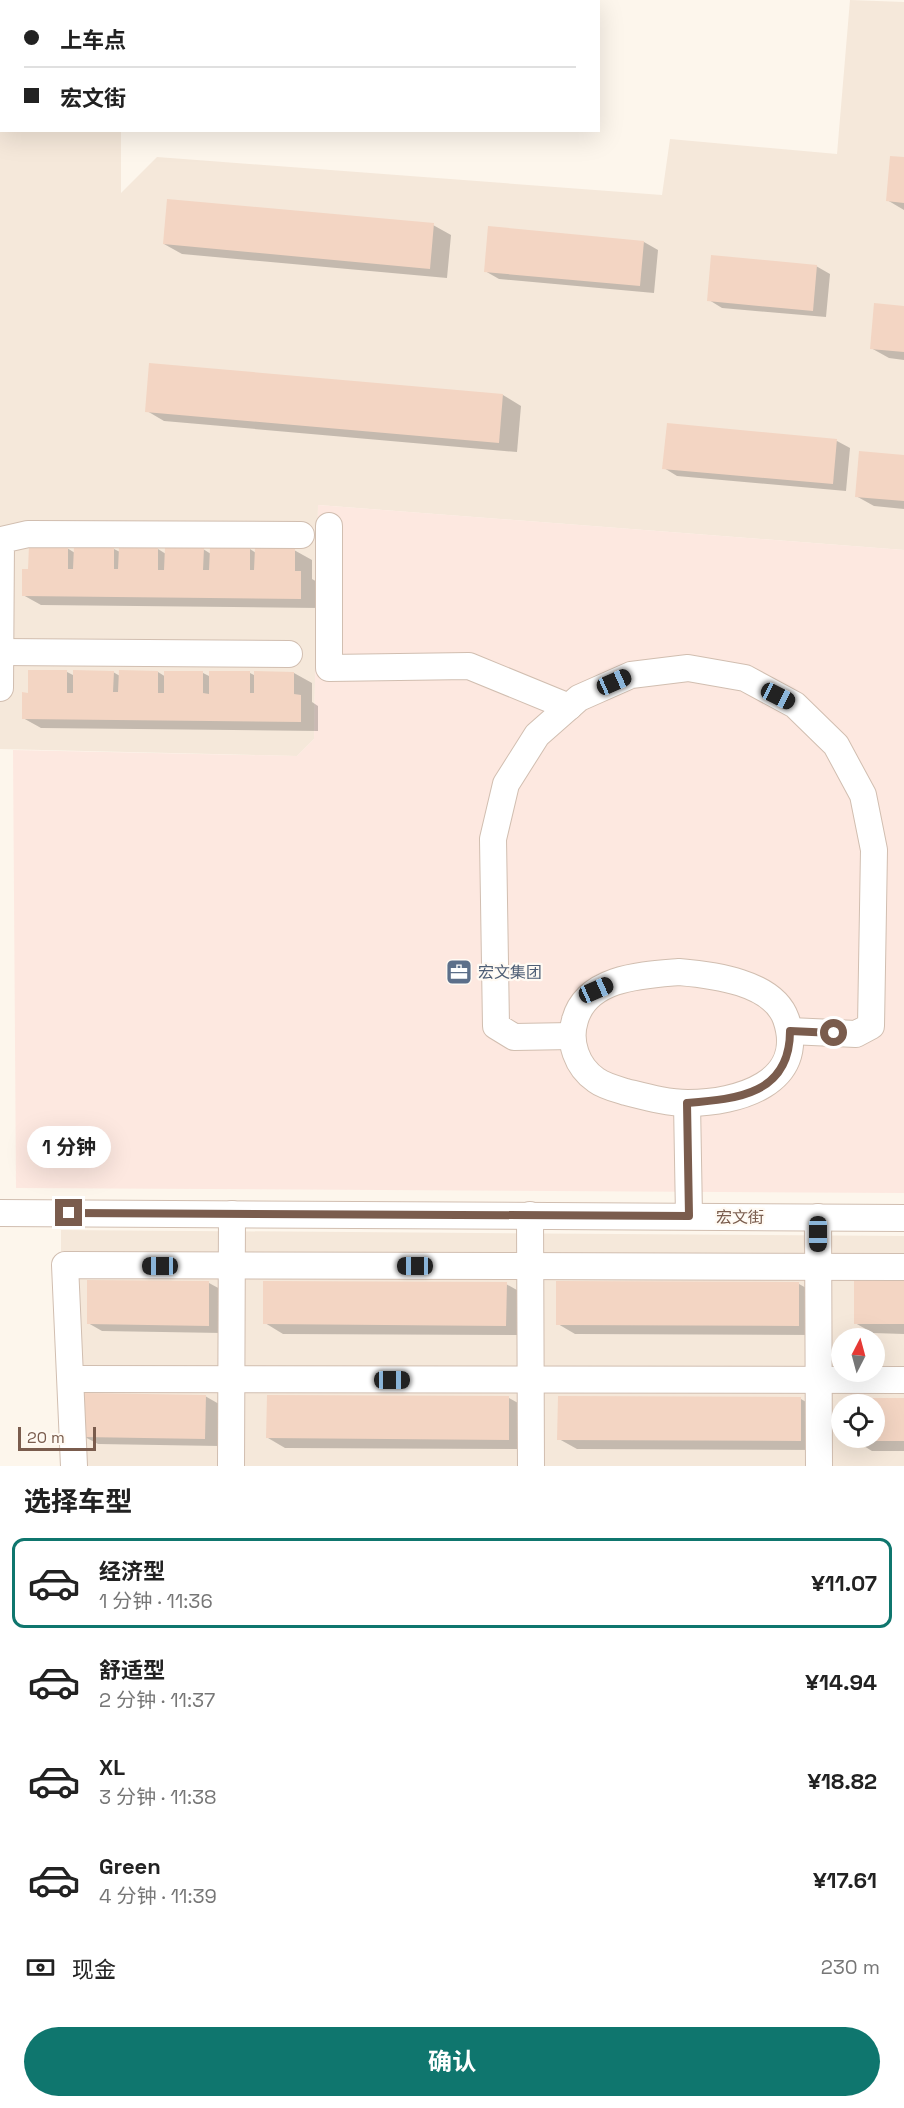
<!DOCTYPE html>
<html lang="zh">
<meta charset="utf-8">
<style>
body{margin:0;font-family:"Space Grotesk","Noto Sans SC",sans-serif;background:#f2f2f2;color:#222;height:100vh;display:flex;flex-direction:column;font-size:22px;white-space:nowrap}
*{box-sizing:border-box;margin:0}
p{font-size:20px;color:#767676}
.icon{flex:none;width:33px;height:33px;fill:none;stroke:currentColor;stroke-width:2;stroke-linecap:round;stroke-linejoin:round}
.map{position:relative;height:1466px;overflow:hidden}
.panel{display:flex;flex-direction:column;background:#fff;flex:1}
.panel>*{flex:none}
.hud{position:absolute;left:0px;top:0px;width:600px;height:132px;box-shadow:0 6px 24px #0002;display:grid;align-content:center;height:132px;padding:0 24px;background:#fff}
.needle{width:39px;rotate:6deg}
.buttons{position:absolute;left:831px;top:1328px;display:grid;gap:12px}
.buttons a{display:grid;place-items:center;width:54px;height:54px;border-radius:50%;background:#fff;box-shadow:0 6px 24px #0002;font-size:30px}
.scale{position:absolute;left:18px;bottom:15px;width:78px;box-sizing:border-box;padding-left:6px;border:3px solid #7a5c4d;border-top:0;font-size:16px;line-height:21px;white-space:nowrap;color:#7a5c4d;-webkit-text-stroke:4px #fffaf3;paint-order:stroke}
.end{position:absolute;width:27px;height:27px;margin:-14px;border:8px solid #7a5c4d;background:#fff;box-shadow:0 0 0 3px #fff}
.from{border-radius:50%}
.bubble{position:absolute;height:42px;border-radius:21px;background:#fff;box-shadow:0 6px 24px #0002;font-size:20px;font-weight:700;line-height:42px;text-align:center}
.car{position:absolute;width:18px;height:36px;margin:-18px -9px;border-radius:8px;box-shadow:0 0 4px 2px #0007;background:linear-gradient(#222 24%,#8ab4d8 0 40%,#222 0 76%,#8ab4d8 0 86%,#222 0)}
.hud b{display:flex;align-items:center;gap:21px;height:57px;font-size:22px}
.hud b+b{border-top:2px solid #e0e0e0}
.hud i{width:15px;height:15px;background:#222}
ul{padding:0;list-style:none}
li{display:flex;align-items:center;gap:18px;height:90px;margin:0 12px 9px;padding:0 12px;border:3px solid transparent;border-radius:12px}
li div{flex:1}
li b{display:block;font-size:22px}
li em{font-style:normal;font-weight:700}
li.active{border-color:#0f766e}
li>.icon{width:54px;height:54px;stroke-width:1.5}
h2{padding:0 24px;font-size:27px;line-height:72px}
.pay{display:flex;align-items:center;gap:15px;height:66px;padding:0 24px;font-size:22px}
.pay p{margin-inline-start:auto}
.cta{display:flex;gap:12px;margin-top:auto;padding:12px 24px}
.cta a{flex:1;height:69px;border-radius:36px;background:#0f766e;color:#fff;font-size:24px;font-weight:700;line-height:69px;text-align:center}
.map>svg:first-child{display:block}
</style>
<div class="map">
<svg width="904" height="1466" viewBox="0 0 904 1466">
<rect width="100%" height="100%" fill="#fdf6ec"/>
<g fill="#f5e8da" fill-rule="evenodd">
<path d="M850,0L904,2V550L318,505L314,739L297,756L0,749V12L2,130L121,131V193L157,157L662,195L670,139L837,154Z"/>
<path d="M61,1230L904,1236V1466H61ZM842,1338H874V1371H842ZM842,1404H874V1437H842Z"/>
</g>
<path fill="#fde8e0" d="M318,505L904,550V1193L16,1188L13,750L297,756L314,739Z"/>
<g fill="#0003">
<path d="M904,158V210L887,200Z"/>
<path d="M433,225L451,235L447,278L182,254L164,244Z"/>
<path d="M489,228L644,242L658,250L654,293L499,279L485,271Z"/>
<path d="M816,266L830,274L826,317L722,308L709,300Z"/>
<path d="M904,308V360L889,358L871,348Z"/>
<path d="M150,365L503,395L521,406L517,452L164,421L147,411Z"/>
<path d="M837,441L850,448L846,491L677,476L664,468Z"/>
<path d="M904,457V509L874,506L856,496Z"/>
<path d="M67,548L75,553L114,549L120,552L158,549L166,554L203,549L211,554L250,549L256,553L294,550L312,560V579L319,583V608L41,605L23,595L30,571Z"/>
<path d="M67,672L75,676L113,672L120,676L158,672L166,677L203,673L211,677L250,673L256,676L294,673L312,683V702L318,706V731L41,728L23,718L30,694Z"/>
<path d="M904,1282V1334L873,1333L855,1323Z"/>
<path d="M209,1283L222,1290V1333L102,1331L88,1323Z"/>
<path d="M506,1284L524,1294V1335L283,1334L265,1323Z"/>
<path d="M799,1284L817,1294L816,1335L575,1334L558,1324Z"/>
<path d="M205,1396L219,1404V1446L98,1444L85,1437Z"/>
<path d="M268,1397L509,1398L527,1408V1449L285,1448L268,1438Z"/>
<path d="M801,1399L818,1409V1450L577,1449L559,1439Z"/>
<path d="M904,1400V1451H872L854,1440V1437H874V1404H854Z"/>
</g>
<g fill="#f3d5c3">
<path d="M890,156L904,157V203L886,201Z"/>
<path d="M167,199L434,223L430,269L163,244Z"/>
<path d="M488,226L644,241L640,286L484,272Z"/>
<path d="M711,255L817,265L813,311L707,301Z"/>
<path d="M874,303L904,306V352L870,349Z"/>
<path d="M149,363L503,394L499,443L145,412Z"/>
<path d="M667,423L837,439L833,484L662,469Z"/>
<path d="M859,451L904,455V501L855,497Z"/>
<path d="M29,546L68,547V569H73L74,546L114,547V569H118L119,547H158V570H164L165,547L204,548L203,570H209L210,548H250V570H254L255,548H295V571H301V599L22,596V569H28Z"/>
<path d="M28,670H67V693H73V670L114,671L113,692H118L119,670L158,671V693H164V671H203V693L209,694V671H250V693H254V671L294,672V694L301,695V722L22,719V692L28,693Z"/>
<path d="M87,1280L209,1281V1326L87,1324Z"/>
<path d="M854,1280L904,1281V1324H854Z"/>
<path d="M263,1281L507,1282L506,1326L263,1324Z"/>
<path d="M556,1281L799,1282V1326L556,1325Z"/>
<path d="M84,1393L206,1395L205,1439L83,1437Z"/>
<path d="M267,1395L509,1396V1440L266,1438Z"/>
<path d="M558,1396L801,1397V1441L557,1440Z"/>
<path d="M853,1398H904V1441H853V1437H874V1404H853Z"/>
</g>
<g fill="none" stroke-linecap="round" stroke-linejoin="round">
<defs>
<g id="minor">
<path d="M329,526V668L469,666L569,707"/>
<path d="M0,652L289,654"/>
<path d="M0,688L1,540L28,534L301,535"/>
<path d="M679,972C713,975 773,982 786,1019C808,1083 737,1103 688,1103C667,1103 646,1097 626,1092C616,1089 604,1086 596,1080C577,1067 568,1042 575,1020C587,977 643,975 679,972Z"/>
<path d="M572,1036L514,1037L496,1026L493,839L506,784L537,735L579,698L631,675L688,668L745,678L795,705L836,745L863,795L874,850L871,1026L856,1034L790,1031"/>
<path d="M687,1103L689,1216"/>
<path d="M0,1213L904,1218"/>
<path d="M530,1215L531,1466"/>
<path d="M818,1217L819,1466"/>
<path d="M71,1379L904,1380"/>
<path d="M74,1466L65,1265L904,1267"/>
<path d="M231,1466L232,1214"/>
</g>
</defs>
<use href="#minor" stroke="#d1beb0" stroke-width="28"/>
<use href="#minor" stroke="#fff" stroke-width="26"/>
</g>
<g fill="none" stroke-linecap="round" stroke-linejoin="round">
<path stroke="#7a5c4d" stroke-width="8" d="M69,1213L689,1216L687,1103C738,1099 790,1094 790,1031L834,1033"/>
</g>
<defs>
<symbol id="office-square" viewBox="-11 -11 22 22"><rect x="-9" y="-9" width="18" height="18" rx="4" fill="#5c6f8a" stroke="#fffaf3"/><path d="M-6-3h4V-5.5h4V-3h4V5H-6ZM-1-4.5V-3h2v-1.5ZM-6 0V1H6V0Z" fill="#fff"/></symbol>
</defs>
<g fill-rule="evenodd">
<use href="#office-square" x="444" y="957" width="30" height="30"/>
</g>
<g text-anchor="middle" stroke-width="4.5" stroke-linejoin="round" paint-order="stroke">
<g font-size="16" fill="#4e5e75" stroke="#fffaf3" text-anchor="start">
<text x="478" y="978">宏文集团</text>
</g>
<g font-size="16" fill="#7a5c4d" stroke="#fffaf3">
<text x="740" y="1223">宏文街</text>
</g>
</g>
</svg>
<div class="buttons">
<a><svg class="needle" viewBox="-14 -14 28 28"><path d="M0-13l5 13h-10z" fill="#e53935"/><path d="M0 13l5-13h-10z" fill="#767676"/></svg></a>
<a><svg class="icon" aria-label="locate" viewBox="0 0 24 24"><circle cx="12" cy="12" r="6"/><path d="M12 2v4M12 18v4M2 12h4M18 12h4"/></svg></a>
</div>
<div class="scale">20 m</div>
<i class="end from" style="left:834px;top:1033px"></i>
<i class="end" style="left:69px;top:1213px"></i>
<div class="bubble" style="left:27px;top:1126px;width:84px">1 分钟</div>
<i class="car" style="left:614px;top:682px;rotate:66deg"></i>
<i class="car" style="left:778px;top:696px;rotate:117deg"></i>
<i class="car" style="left:596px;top:990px;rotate:66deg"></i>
<i class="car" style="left:818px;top:1234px;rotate:180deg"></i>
<i class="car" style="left:160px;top:1266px;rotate:270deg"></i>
<i class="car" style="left:415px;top:1266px;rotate:270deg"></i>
<i class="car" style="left:392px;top:1380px;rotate:90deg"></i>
<div class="hud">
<b><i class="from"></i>上车点</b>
<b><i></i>宏文街</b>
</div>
</div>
<section class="panel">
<h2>选择车型</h2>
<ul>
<li class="active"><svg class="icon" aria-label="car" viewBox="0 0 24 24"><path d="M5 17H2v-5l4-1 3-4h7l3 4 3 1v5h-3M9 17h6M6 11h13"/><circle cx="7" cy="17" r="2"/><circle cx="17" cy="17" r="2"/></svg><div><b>经济型</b><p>1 分钟 · 11:36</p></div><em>¥11.07</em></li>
<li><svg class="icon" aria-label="car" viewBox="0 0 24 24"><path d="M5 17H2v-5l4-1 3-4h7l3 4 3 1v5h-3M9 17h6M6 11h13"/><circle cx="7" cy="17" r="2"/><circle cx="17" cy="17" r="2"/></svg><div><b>舒适型</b><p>2 分钟 · 11:37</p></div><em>¥14.94</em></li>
<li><svg class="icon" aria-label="car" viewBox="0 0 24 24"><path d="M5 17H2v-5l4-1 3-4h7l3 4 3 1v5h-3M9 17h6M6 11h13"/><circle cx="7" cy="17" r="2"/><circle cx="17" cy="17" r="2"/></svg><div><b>XL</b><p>3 分钟 · 11:38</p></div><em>¥18.82</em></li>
<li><svg class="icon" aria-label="car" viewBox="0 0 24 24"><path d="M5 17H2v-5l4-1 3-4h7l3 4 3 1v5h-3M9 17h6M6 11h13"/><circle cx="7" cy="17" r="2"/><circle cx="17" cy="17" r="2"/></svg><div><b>Green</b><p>4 分钟 · 11:39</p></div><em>¥17.61</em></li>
</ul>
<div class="pay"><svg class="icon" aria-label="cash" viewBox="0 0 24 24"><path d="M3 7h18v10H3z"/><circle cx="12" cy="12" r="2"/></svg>现金<p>230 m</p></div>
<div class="cta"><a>确认</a></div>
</section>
